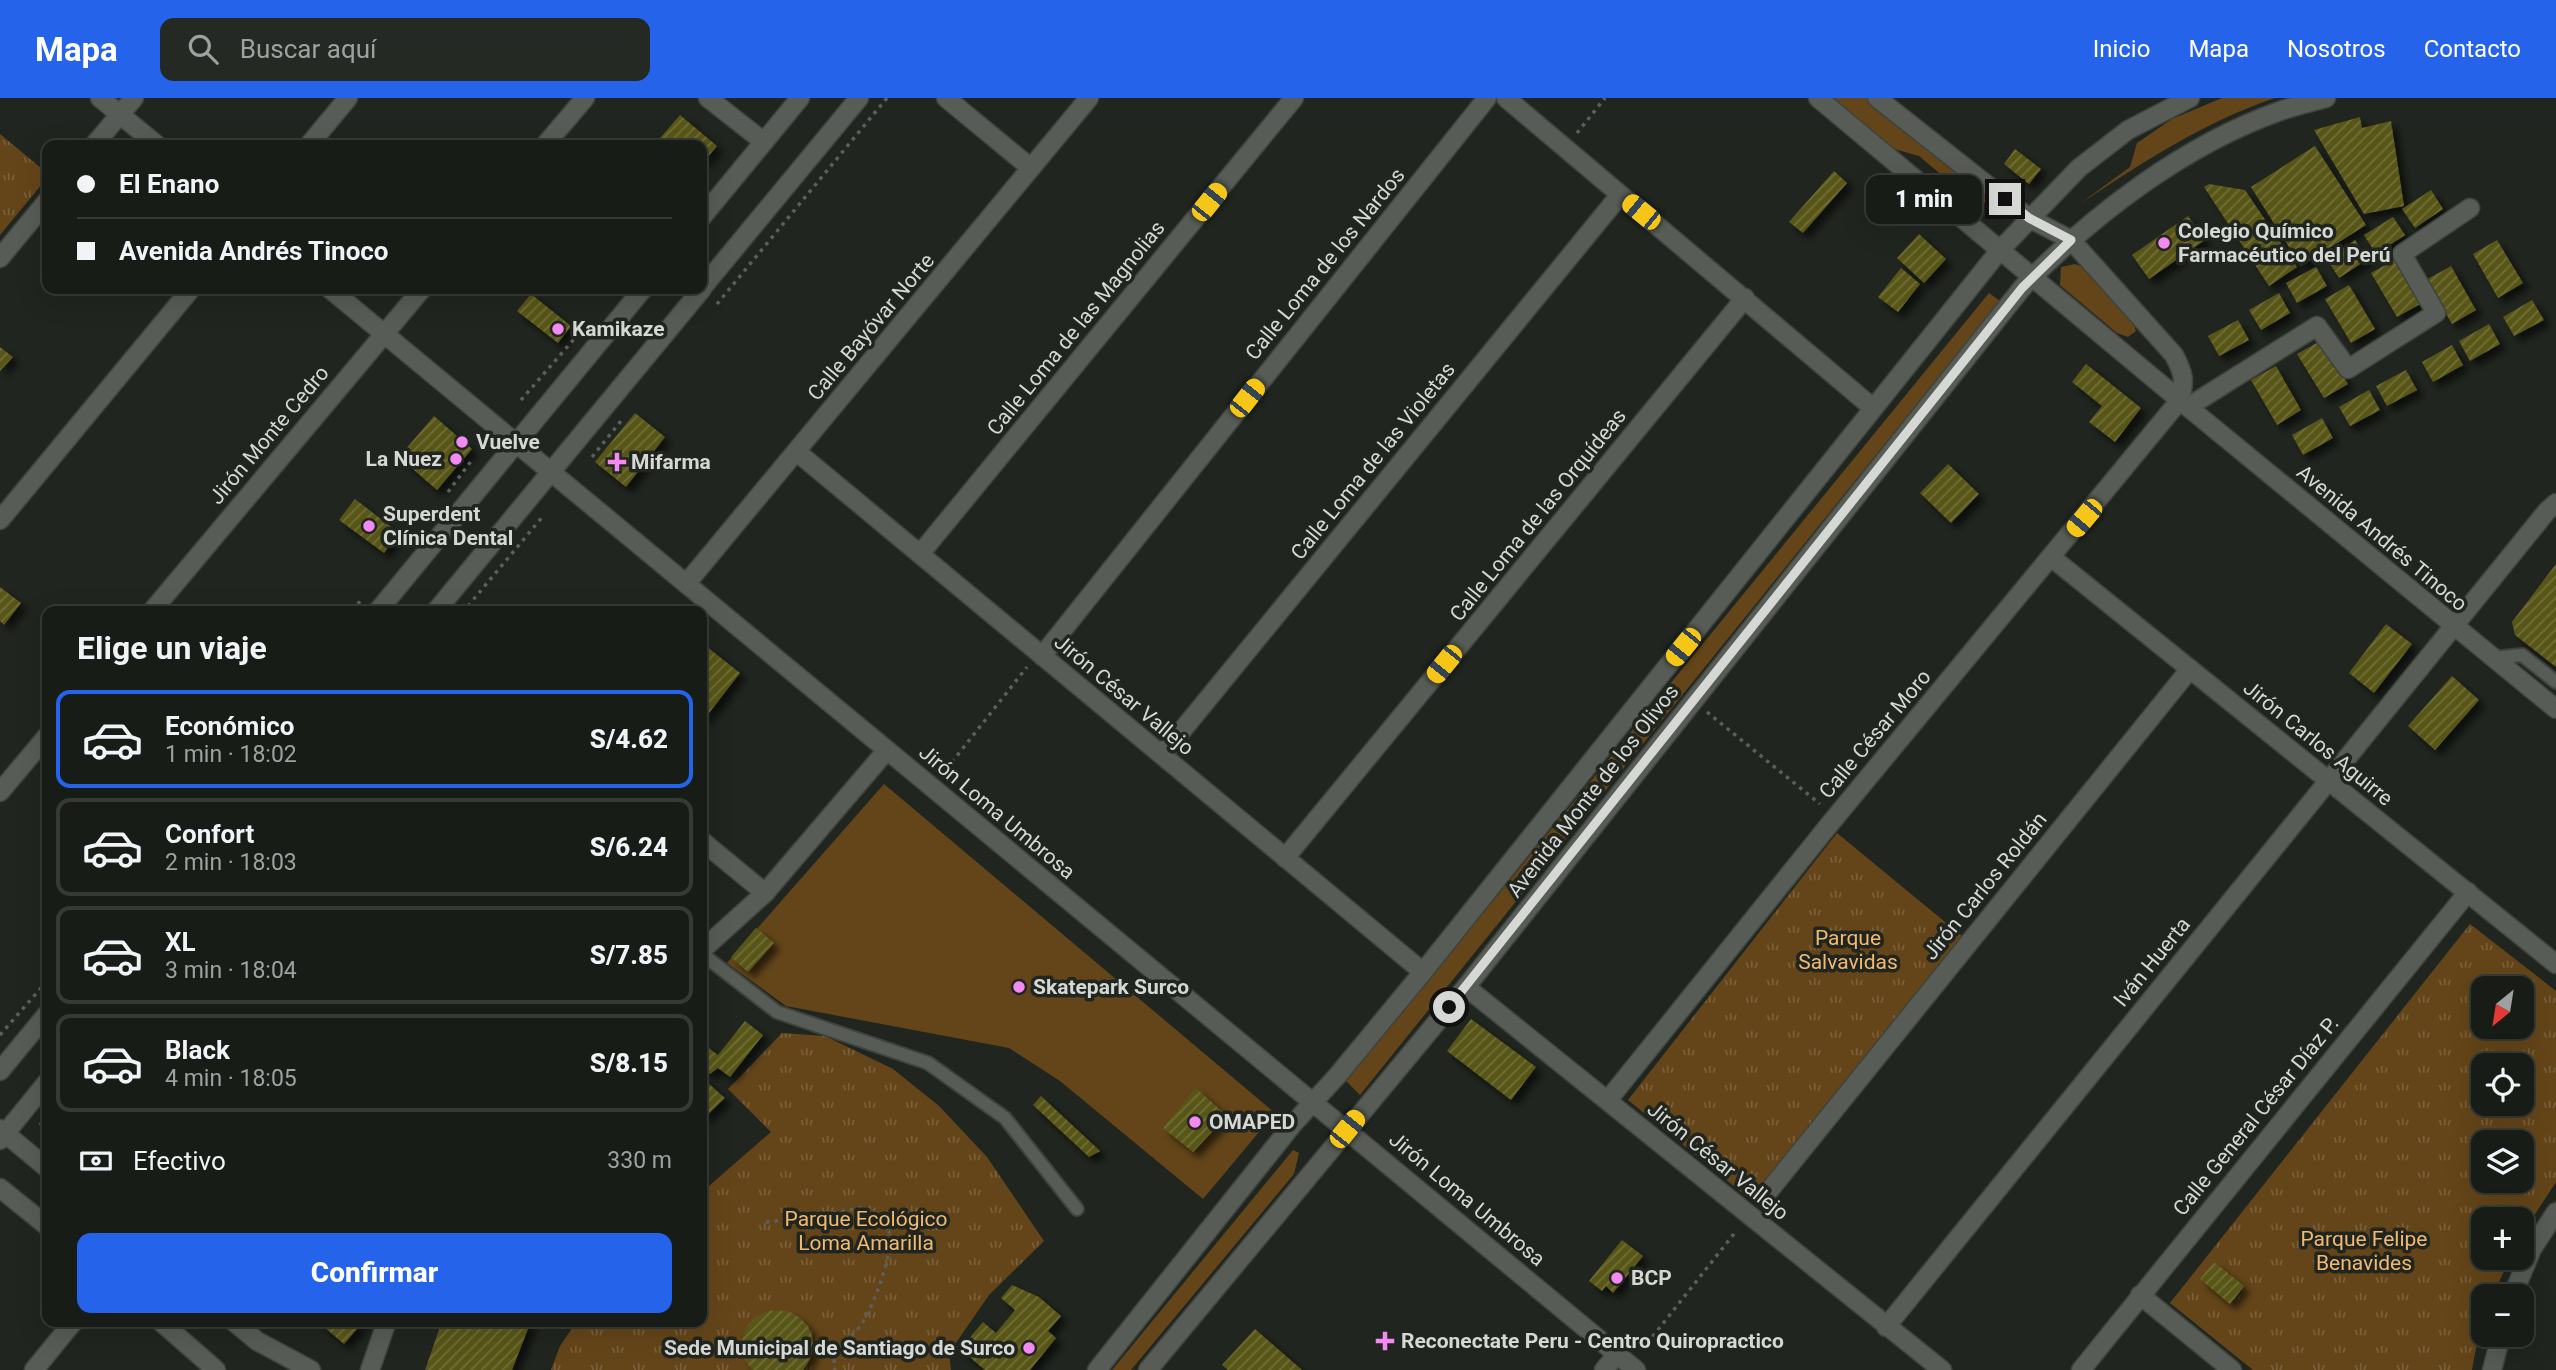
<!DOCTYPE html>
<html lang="es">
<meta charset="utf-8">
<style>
body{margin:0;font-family:Roboto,sans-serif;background:#252924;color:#f1f3f6;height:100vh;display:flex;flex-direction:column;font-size:26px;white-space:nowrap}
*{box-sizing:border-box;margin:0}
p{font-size:23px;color:#9fa1a1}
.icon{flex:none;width:38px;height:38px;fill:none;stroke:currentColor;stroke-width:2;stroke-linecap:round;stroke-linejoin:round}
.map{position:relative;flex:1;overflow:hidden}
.details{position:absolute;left:42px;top:508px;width:665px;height:721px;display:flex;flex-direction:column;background:#181c17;border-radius:14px;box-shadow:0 7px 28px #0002,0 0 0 2px #363a36}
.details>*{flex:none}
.hud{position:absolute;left:42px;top:42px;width:665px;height:154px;border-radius:14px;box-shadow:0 7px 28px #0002,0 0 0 2px #363a36;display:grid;align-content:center;height:154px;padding:0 35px;background:#181c17}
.needle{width:46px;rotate:210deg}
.tools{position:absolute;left:2471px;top:878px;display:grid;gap:14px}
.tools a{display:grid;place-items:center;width:63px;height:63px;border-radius:14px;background:#181c17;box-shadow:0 7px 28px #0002,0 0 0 2px #363a36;font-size:35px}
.end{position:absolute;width:32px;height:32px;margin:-16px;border:9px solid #d5d8d4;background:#111;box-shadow:0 0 0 4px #111}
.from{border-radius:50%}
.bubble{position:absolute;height:49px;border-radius:14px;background:#181c17;box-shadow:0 7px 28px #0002,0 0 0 2px #363a36;font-size:23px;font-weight:800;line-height:49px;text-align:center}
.car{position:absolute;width:21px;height:42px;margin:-21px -10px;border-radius:9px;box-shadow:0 0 5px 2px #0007;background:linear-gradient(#f5c518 24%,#345 0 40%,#f5c518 0 76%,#345 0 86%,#f5c518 0)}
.hud b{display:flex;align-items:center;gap:24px;height:66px;font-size:26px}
.hud b+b{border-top:2px solid #363a36}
.hud i{width:18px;height:18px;background:#f1f3f6}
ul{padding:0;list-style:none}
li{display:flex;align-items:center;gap:21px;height:98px;margin:0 14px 10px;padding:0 21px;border:4px solid #363a36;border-radius:14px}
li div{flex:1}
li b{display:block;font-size:26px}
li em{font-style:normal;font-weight:800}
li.selected{border-color:#2563eb}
li>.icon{width:63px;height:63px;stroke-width:1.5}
h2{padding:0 35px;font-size:32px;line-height:84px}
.pay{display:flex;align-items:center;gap:18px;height:77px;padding:0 35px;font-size:26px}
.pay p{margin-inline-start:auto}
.cta{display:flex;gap:14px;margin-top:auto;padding:14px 35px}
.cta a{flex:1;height:80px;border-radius:14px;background:#2563eb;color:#fff;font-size:28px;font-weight:800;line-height:80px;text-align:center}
header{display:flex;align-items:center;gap:42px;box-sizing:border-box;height:98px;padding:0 35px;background:#2563eb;color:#fff}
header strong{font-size:33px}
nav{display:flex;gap:38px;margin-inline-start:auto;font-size:24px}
.search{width:490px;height:63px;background:#252924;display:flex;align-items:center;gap:18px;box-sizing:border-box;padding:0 24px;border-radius:14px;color:#9fa1a1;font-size:26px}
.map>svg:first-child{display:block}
</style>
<header>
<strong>Mapa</strong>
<div class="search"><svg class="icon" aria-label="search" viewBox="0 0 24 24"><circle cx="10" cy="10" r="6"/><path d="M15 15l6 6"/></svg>Buscar aquí</div>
<nav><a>Inicio</a><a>Mapa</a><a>Nosotros</a><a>Contacto</a></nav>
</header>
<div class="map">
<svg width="2556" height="1272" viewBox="0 0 2556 1272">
<defs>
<pattern id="park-tufts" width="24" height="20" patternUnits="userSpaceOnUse" patternTransform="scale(1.75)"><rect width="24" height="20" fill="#644519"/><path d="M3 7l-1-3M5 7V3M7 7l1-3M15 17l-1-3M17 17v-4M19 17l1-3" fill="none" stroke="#795f3a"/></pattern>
<pattern id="building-hatch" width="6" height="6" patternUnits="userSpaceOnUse" patternTransform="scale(1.75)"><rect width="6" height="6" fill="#595618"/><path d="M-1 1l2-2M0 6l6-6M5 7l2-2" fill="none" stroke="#706e39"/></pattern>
<filter id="shadow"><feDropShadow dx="6" dy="6" stdDeviation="3.5" flood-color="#0009"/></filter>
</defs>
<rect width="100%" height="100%" fill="#20251f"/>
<g fill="#644519">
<path d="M1833,0H1868L1989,100L1980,109L1919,58L1894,51Z"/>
<path d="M2222,0H2275C2202,25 2145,63 2081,105L2130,69L2137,45L2172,21Z"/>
<path d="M2075,166L2085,170L2132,222L2136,233L2128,239L2117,235L2060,187L2061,169Z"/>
<path d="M1989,195L2000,203L1360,997L1346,983Z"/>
<path d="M884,686L1275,1015L1203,1101L1060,983L1009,950L786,908L727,865Z"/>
<path d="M1293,1052L1299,1055L1294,1076L1131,1272H1112Z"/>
</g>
<g fill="url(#park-tufts)" fill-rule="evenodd">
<path d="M0,36L47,75V80L0,137Z"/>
<path d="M1837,735L1962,838L1751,1102L1628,1002Z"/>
<path d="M2470,826L2556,893V1084L2522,1136V1122H2483V1160H2510L2492,1199H2483C2483,1223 2476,1248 2472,1272H2253L2170,1205ZM2483,891H2522V929H2483ZM2483,968H2522V1006H2483ZM2483,1045H2522V1083H2483Z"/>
<path d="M782,935L825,938L893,971L939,1008L987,1059L1044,1143L989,1197L949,1255L951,1272H551L560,1248L577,1223H702V1094L771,1034L728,991Z"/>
</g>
<g fill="url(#building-hatch)" filter="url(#shadow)">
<path d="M680,17L717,48L702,66V47H654Z"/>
<path d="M2360,19L2362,30L2391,23L2404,108L2364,116L2314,32Z"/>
<path d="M2315,48L2366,127L2301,168L2251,89Z"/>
<path d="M2015,51L2041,71L2029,86L2004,66Z"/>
<path d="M1834,73L1847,85L1803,135L1789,124Z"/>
<path d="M2209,86L2245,92L2297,169L2269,188L2204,89Z"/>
<path d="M2431,92L2443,111L2415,130L2402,111Z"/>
<path d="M2188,118L2205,142L2149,181L2132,157Z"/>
<path d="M2393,119L2405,137L2376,156L2364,137Z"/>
<path d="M1919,136L1946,161L1924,185L1897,160Z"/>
<path d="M2355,142L2368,161L2339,180L2327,161Z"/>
<path d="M2497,142L2523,185L2498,200L2473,156Z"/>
<path d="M2396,161L2422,205L2397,219L2371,175Z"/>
<path d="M2451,168L2476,212L2452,226L2426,182Z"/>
<path d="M2316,169L2327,188L2297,205L2286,185Z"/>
<path d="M1901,170L1920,186L1898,214L1878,199Z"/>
<path d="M2349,187L2375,231L2351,245L2325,201Z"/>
<path d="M2279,195L2290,215L2261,232L2249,212Z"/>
<path d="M531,196L571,228L558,245L517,213Z"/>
<path d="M2532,202L2544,222L2514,238L2503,219Z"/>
<path d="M2238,222L2249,242L2219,258L2208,238Z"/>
<path d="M2489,226L2500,246L2470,263L2459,243Z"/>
<path d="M2322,242L2348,286L2324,300L2297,256Z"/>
<path d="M2452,247L2463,267L2433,284L2422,264Z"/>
<path d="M0,249L13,259L0,273Z"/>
<path d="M2086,266L2141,310L2115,344L2089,324L2102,308L2072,284Z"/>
<path d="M2276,268L2301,312L2277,327L2251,282Z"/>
<path d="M2406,272L2417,292L2387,308L2376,288Z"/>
<path d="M2369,292L2380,312L2350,328L2339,309Z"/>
<path d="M635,315L665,339L626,389L595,364Z"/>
<path d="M434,318L472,351L437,392L399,359Z"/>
<path d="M2322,320L2333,340L2303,357L2292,337Z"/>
<path d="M1948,366L1979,396L1951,425L1920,395Z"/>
<path d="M355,401L399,435L384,455L339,422Z"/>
<path d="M2556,466V569L2515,537L2512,524Z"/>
<path d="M0,489L21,505L4,527L0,523Z"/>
<path d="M2386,526L2412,546L2374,595L2349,575Z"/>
<path d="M702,545L740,575L702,624Z"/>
<path d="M2452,578L2479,602L2435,652L2408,628Z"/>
<path d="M756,830L774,845L748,874L731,859Z"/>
<path d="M1471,921L1536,969L1511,1002L1447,953Z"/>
<path d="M745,923L763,937L730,979L718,970L710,976L702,969V945L718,957Z"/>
<path d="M702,980L725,1000L702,1022Z"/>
<path d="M1196,990L1227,1018L1193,1054L1163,1030Z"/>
<path d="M1041,998L1100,1053L1089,1059L1033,1007Z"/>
<path d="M1622,1142L1643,1158L1613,1195L1606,1188L1602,1193L1589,1183Z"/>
<path d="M2214,1164L2244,1188L2230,1206L2200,1181Z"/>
<path d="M1012,1187L1039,1199L1061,1218L1048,1233L1056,1240L1030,1272H985L960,1251L983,1224L996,1235L1015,1212L1001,1200Z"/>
<path d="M779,1212L790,1214L800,1220L808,1228L812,1238L813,1250L810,1261L803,1272H752L745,1262L742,1250L743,1238L748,1227L756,1219L767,1213Z"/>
<path d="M317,1223H364L344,1246Z"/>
<path d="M442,1223H531L512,1272H425Z"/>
<path d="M1255,1231L1302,1272H1228L1222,1267Z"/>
</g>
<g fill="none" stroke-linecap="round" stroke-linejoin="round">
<defs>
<g id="service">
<path d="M2493,560L2522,557L2556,584"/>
<path d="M702,856L777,914L928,965L1005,1020L1077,1111"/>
</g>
<path id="pedestrian" d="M708,0L764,44"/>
<g id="minor">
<path d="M946,0L1031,70"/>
<path d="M1506,0L1873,310"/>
<path d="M94,47L134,0"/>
<path d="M309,47L348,0"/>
<path d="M545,47L585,0"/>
<path d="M0,160L47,103"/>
<path d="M2188,309L2317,228L2348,271L2436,215L2402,156L2470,110"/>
<path d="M797,354L1423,874"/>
<path d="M0,422L191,191"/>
<path d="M920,456L1294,0"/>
<path d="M2051,459L2556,866"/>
<path d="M686,486L1089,0"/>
<path d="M152,513L422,191"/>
<path d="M1042,558L1487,0"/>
<path d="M1162,657L1620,97"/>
<path d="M0,694L47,638"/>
<path d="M702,743L765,795"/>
<path d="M1285,760L1745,200"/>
<path d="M1466,889L1942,1272"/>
<path d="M1608,1002L1829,727L2180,302"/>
<path d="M1764,1099L2190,571"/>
<path d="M2140,1197L2232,1272"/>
<path d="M2512,1199L2532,1151L2556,1114"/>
<path d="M1886,1229L2547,413L2556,405"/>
<path d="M34,1272L74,1223"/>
<path d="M1604,1272L1617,1256"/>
<path d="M2081,1272L2468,794"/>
<path d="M2492,1272L2501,1237"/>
</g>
<g id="tertiary">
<path d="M100,0L157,47"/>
<path d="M1818,0L2188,309L2556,611"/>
<path d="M1877,0L2029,120L2071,142L2174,257C2184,276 2185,282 2180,302"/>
<path d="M330,191L1636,1272"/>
<path d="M702,852L765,795L887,652"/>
<path d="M0,1031L47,1070"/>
<path d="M0,1090L47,1128"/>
<path d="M160,1223L216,1272"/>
<path d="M233,1223L257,1243L311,1272"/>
<path d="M370,1272L387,1223"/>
<path d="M1097,1272L1293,1026L1338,977L1423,874L2000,152L2079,70L2128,32L2190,0"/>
<path d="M1148,1272L1466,889L2022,190C2092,117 2184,47 2280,13C2295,8 2311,4 2326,0"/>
</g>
<g id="secondary">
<path d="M702,119L800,0"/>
<path d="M702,190L859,0"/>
<path d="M378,513L643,191"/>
<path d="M436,513L702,191"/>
<path d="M0,973L47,916"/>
<path d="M0,1042L47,984"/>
</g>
</defs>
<use href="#service" stroke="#3e433e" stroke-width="16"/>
<use href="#pedestrian" stroke="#3e433e" stroke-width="21"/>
<use href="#minor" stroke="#3e433e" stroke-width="21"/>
<use href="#tertiary" stroke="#3e433e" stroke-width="21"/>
<use href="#secondary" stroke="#3e433e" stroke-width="21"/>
<g stroke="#5c605b" stroke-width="3.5" stroke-dasharray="3.5 5" stroke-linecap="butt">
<path d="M1577,35L1605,0"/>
<path d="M717,206L887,0"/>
<path d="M521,302L575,240"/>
<path d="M592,359L621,323"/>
<path d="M448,394L472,362"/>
<path d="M468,508L544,417"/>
<path d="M353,513L360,503"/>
<path d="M1707,614L1820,706"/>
<path d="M952,664L1027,569"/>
<path d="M0,937L47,883"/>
<path d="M40,1027L47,1018"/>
<path d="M766,1124L796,1121L860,1110L885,1119C886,1125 890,1134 890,1140C891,1162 871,1216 857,1232C843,1247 831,1248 835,1272"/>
<path d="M1642,1252L1737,1132"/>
</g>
<use href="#service" stroke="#575c56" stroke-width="12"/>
<use href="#pedestrian" stroke="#575c56" stroke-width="18"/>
<use href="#minor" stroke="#575c56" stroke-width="18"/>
<use href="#tertiary" stroke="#575c56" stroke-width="18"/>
<use href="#secondary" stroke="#575c56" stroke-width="18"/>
</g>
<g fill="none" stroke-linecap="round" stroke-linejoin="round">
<path stroke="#d5d8d4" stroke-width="9" d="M1449,909L2022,190L2071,142L2029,120L2005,101"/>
</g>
<g fill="#f38af2" stroke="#20251f" stroke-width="2.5">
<circle cx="2164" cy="145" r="7"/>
<circle cx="558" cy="231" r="7"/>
<circle cx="462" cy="344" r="7"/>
<circle cx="456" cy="361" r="7"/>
<path d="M613.5 353.5h7v7h7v7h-7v7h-7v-7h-7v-7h7z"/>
<circle cx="369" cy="428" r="7"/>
<circle cx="1019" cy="889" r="7"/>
<circle cx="1195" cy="1024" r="7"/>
<circle cx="1617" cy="1180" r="7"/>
<path d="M1381.5 1232.5h7v7h7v7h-7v7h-7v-7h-7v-7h7z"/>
<circle cx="1029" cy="1250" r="7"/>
</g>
<g text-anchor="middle" stroke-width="7" stroke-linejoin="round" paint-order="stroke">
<g font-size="21" font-weight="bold" fill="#d5d8d4" stroke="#20251f" text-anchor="start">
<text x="2178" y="140">Colegio Químico<tspan x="2178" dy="24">Farmacéutico del Perú</tspan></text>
<text x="572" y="238">Kamikaze</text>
<text x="476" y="351">Vuelve</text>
<text x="442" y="368" text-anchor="end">La Nuez</text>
<text x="631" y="371">Mifarma</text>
<text x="383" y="423">Superdent<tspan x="383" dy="24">Clínica Dental</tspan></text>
<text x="1033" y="896">Skatepark Surco</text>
<text x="1209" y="1031">OMAPED</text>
<text x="1631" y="1187">BCP</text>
<text x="1401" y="1250">Reconectate Peru - Centro Quiropractico</text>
<text x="1015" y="1257" text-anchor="end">Sede Municipal de Santiago de Surco</text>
</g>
<g font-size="21" fill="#d5d8d4" stroke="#20251f">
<text transform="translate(1325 166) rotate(-51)" y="7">Calle Loma de los Nardos</text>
<text transform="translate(871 229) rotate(-50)" y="7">Calle Bayóvar Norte</text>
<text transform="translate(1076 230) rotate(-51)" y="7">Calle Loma de las Magnolias</text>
<text transform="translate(269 337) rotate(-50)" y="7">Jirón Monte Cedro</text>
<text transform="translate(1373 363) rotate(-51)" y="7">Calle Loma de las Violetas</text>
<text transform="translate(1538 417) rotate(-51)" y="7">Calle Loma de las Orquídeas</text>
<text transform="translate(2382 440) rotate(40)" y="7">Avenida Andrés Tinoco</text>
<text transform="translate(1124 597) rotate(40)" y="7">Jirón César Vallejo</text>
<text transform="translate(1875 636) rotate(-50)" y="7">Calle César Moro</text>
<text transform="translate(2318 645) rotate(39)" y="7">Jirón Carlos Aguirre</text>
<text transform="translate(1593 693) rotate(-52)" y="7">Avenida Monte de los Olivos</text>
<text transform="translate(997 714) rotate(40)" y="7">Jirón Loma Umbrosa</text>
<text transform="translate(1985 788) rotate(-51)" y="7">Jirón Carlos Roldán</text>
<text transform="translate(2152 864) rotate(-51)" y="7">Iván Huerta</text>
<text transform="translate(2256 1018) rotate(-51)" y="7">Calle General César Díaz P.</text>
<text transform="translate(1718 1063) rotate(39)" y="7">Jirón César Vallejo</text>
<text transform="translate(1467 1101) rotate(40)" y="7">Jirón Loma Umbrosa</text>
</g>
<g font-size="21" fill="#f2b970" stroke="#20251f">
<text x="1848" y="847">Parque<tspan x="1848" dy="24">Salvavidas</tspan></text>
<text x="866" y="1128">Parque Ecológico<tspan x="866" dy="24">Loma Amarilla</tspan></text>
<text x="2364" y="1148">Parque Felipe<tspan x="2364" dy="24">Benavides</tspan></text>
</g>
</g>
</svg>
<div class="tools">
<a><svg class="needle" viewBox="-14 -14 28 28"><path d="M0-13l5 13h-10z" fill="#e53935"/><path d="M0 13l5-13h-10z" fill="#9fa1a1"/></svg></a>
<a><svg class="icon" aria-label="locate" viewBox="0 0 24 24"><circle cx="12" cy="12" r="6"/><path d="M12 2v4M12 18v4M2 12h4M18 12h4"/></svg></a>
<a><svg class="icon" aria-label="layers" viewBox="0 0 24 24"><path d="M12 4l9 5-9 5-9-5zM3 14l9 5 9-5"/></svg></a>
<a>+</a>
<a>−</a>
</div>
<i class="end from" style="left:1449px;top:909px"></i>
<i class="end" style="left:2005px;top:101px"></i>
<div class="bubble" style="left:1866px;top:77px;width:116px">1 min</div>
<i class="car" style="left:1209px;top:104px;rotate:39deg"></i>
<i class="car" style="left:1641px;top:114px;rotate:309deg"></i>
<i class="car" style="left:1247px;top:300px;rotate:38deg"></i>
<i class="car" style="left:2084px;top:420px;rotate:220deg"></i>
<i class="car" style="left:1683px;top:549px;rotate:219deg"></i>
<i class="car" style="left:1444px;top:566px;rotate:219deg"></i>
<i class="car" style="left:1347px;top:1031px;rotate:39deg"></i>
<div class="hud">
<b><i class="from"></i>El Enano</b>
<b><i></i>Avenida Andrés Tinoco</b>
</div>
<section class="details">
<h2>Elige un viaje</h2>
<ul>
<li class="selected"><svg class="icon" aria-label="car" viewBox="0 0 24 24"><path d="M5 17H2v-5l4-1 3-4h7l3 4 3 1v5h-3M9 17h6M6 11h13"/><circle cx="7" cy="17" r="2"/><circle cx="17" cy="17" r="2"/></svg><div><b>Económico</b><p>1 min · 18:02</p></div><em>S/4.62</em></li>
<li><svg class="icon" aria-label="car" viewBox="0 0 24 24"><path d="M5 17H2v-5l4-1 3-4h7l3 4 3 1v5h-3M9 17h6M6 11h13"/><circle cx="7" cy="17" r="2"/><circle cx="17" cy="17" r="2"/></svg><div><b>Confort</b><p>2 min · 18:03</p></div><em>S/6.24</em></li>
<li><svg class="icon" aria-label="car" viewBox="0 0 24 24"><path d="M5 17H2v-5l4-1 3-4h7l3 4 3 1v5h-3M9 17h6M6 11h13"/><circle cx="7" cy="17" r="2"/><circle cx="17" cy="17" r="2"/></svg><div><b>XL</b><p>3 min · 18:04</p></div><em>S/7.85</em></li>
<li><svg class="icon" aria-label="car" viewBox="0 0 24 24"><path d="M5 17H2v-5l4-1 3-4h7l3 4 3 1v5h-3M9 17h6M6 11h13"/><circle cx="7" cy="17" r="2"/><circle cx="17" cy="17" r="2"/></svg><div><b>Black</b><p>4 min · 18:05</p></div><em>S/8.15</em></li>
</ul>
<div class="pay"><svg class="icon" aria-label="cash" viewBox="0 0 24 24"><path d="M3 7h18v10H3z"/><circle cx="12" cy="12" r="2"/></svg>Efectivo<p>330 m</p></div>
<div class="cta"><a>Confirmar</a></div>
</section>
</div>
